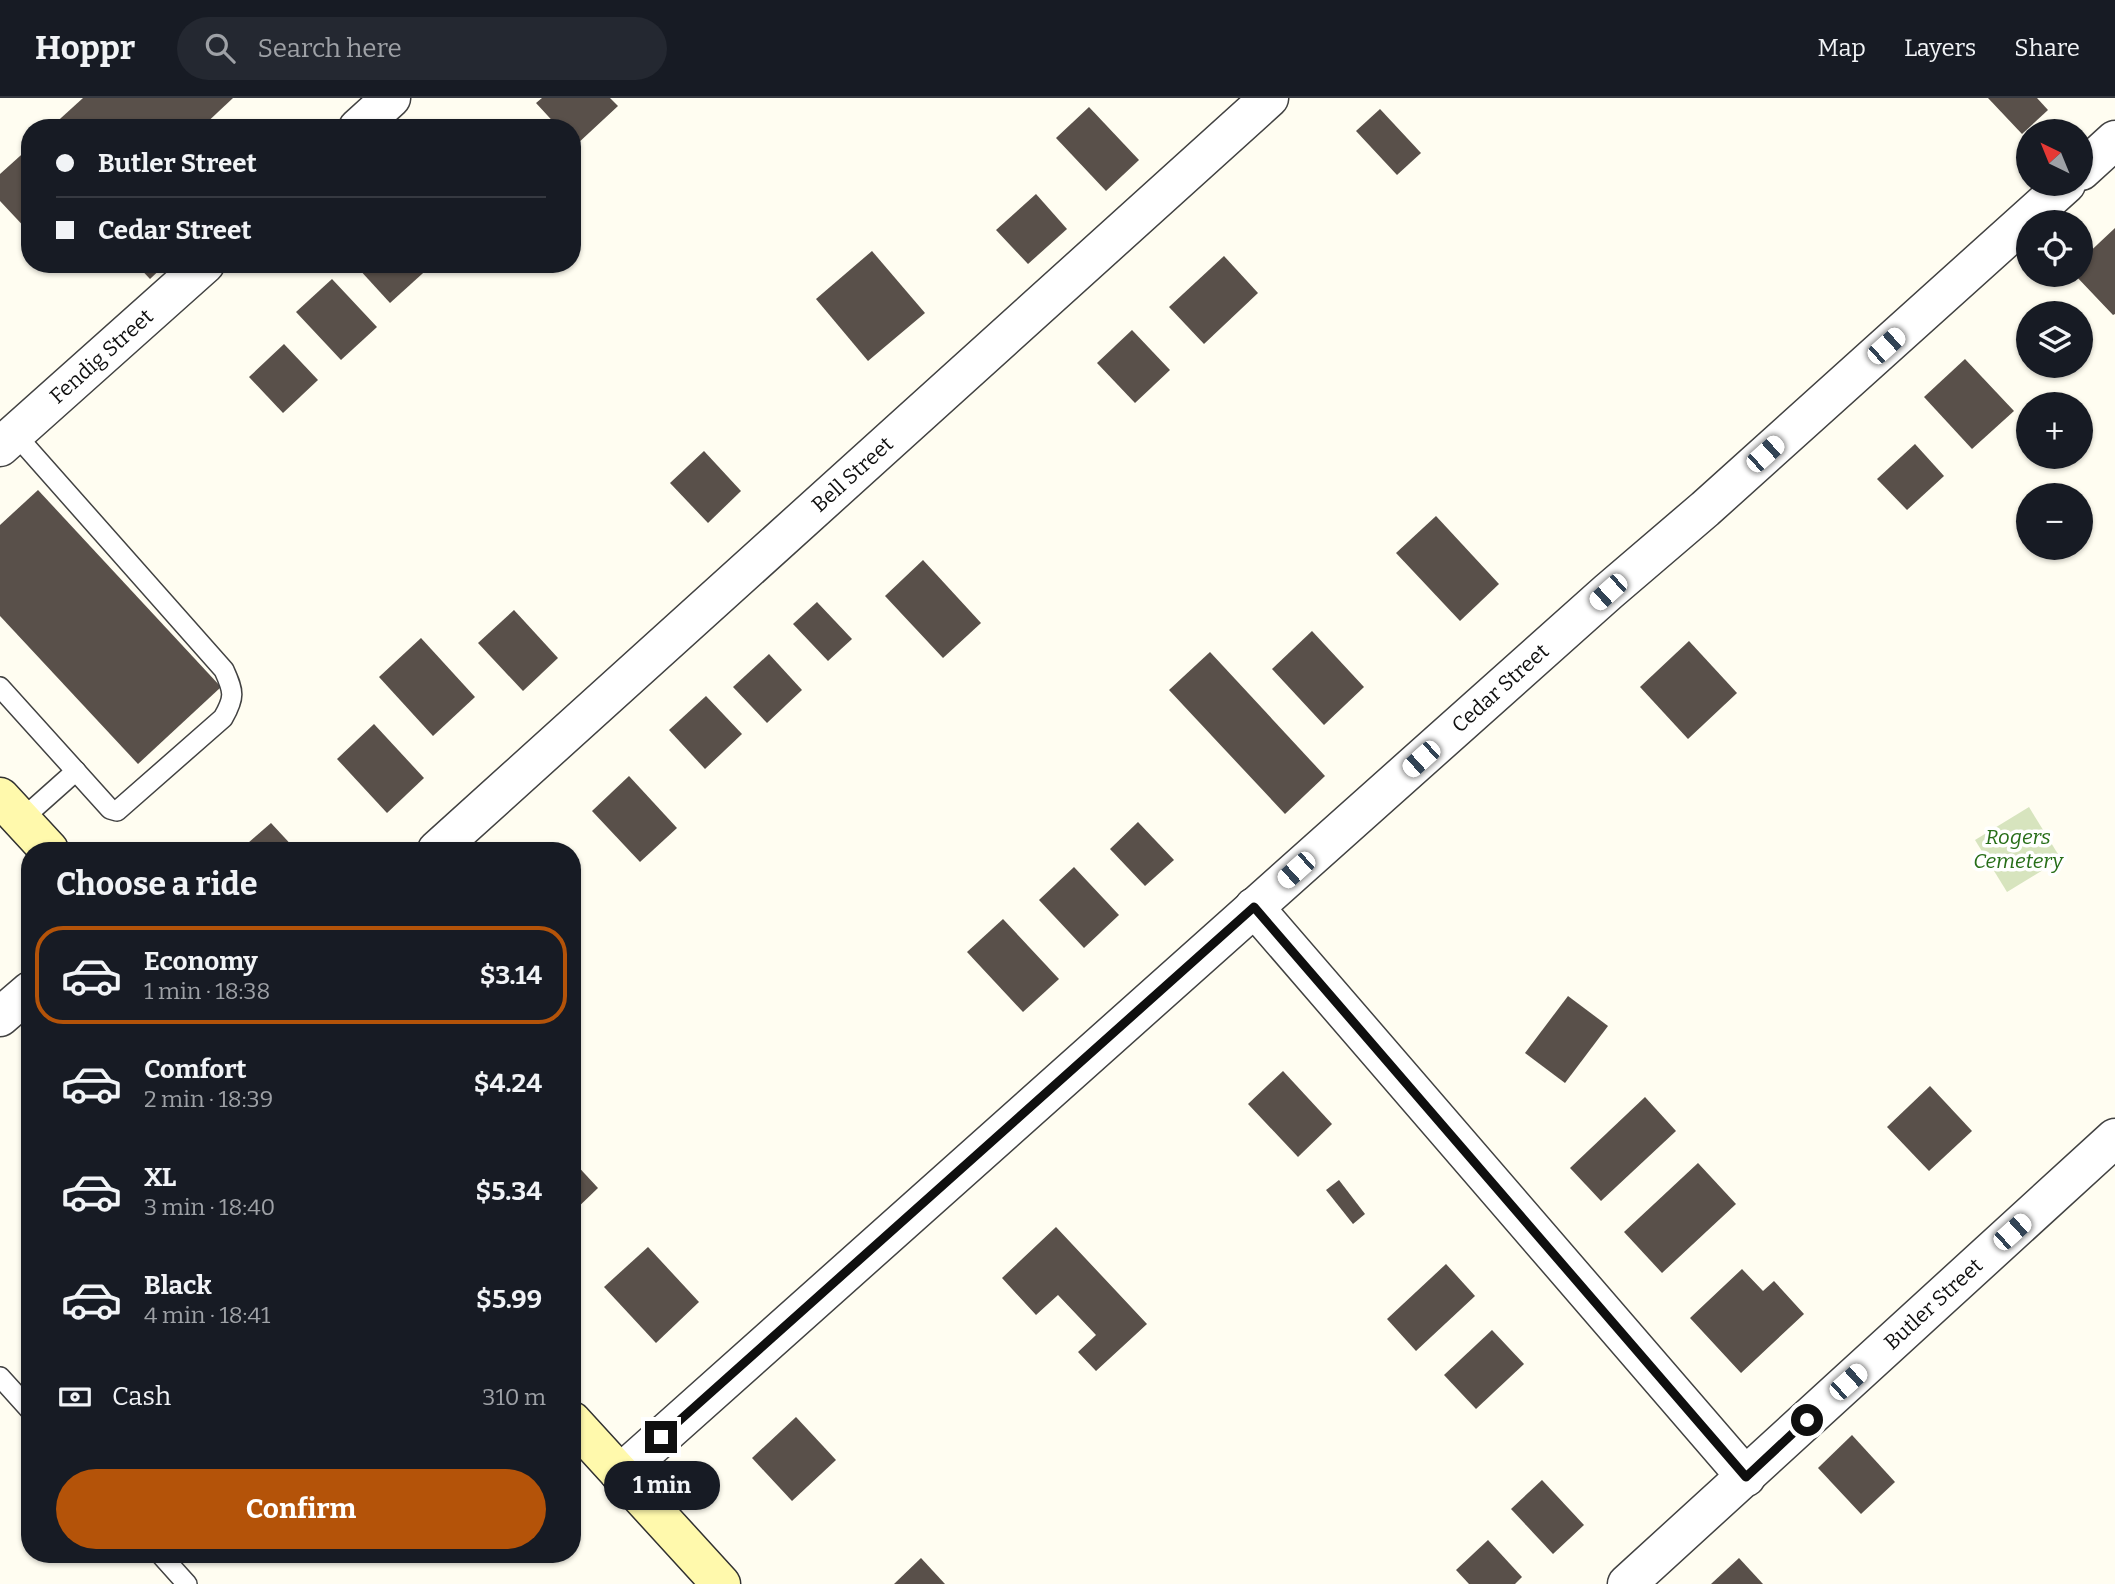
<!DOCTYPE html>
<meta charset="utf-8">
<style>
body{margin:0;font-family:Bitter,serif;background:#242831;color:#f1f3f6;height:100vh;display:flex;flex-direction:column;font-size:26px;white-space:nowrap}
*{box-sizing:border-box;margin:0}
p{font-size:23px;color:#9ea1a6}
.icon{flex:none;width:38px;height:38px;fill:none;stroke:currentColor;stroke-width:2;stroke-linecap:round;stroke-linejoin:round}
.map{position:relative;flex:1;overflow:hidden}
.details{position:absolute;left:21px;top:744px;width:560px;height:721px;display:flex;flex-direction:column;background:#171b24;border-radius:28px;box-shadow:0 2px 5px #0004}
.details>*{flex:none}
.top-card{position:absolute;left:21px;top:21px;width:560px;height:154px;border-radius:28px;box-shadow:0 2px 5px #0004;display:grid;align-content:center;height:154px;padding:0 35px;background:#171b24}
.needle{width:46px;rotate:317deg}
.buttons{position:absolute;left:2016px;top:21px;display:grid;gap:14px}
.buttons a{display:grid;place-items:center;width:77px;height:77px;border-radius:50%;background:#171b24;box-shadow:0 2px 5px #0004;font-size:35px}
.end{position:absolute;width:32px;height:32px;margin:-16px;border:9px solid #0f0f0f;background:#fff;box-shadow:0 0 0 4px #fff}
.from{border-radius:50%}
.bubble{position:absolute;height:49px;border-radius:24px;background:#171b24;box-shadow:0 2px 5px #0004;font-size:23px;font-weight:700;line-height:49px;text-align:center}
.car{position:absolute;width:21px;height:42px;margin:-21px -10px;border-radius:9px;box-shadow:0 0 5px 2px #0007;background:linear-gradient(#fff 24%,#345 0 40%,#fff 0 76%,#345 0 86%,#fff 0)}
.top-card b{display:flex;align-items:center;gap:24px;height:66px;font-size:26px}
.top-card b+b{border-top:2px solid #363941}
.top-card i{width:18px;height:18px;background:#f1f3f6}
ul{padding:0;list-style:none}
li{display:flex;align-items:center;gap:21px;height:98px;margin:0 14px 10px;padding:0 21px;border:4px solid transparent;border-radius:28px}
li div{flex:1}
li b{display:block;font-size:26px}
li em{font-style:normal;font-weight:700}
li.selected{border-color:#b45309}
li>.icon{width:63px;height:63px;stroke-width:1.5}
h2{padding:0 35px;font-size:32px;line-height:84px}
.pay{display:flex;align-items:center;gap:18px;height:77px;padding:0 35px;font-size:26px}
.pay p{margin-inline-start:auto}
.button{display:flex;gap:14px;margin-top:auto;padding:14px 35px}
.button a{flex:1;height:80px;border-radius:42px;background:#b45309;color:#fff;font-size:28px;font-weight:700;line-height:80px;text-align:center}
header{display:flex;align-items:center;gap:42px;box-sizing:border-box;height:98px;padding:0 35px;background:#171b24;border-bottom:2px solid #363941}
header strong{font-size:33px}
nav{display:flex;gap:38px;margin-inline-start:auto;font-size:24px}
.search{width:490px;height:63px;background:#242831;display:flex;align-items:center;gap:18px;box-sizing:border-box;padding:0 24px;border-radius:38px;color:#9ea1a6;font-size:26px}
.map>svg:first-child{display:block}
</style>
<header>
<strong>Hoppr</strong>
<div class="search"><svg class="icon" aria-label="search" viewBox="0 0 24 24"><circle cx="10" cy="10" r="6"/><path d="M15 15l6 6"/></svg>Search here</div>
<nav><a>Map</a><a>Layers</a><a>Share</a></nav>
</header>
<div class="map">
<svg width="2115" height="1486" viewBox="0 0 2115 1486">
<rect width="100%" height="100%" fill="#fffdf1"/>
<path fill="#d7e4be" d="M2029,709L2061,761L2007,794L1975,742Z"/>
<g fill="#59504a">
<path d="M83,0H233L201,30H50Z"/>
<path d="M542,0H610L618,8L576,47L572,44V30H559L536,5Z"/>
<path d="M1988,0H2037L2048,12L2022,36Z"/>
<path d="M1089,9L1139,62L1106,93L1056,40Z"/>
<path d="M1380,11L1421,55L1397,77L1356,33Z"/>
<path d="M30,49V135L0,103V76Z"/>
<path d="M1036,96L1067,131L1028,166L996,132Z"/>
<path d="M2115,130V216L2113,217L2075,177H2081V162Z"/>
<path d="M872,153L925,215L868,263L816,201Z"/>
<path d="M1224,158L1258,195L1204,246L1169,209Z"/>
<path d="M136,166H166L150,181Z"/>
<path d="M363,166H433L390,205L358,170Z"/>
<path d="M332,181L377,229L341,262L296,214Z"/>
<path d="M1132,232L1170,272L1135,305L1097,265Z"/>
<path d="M284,246L318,282L283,315L249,279Z"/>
<path d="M1965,261L2014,313L1972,351L1924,299Z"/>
<path d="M1915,346L1944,378L1907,412L1877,381Z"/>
<path d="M704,353L741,393L708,425L670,385Z"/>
<path d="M38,392L221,589L138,666L0,518V427Z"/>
<path d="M1436,418L1499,486L1460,523L1396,455Z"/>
<path d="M923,462L981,525L943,560L885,498Z"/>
<path d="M817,504L852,541L828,563L793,526Z"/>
<path d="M514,512L558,560L523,593L478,545Z"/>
<path d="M1312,533L1364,589L1324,627L1272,571Z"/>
<path d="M421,540L475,599L433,638L379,579Z"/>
<path d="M1689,543L1737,595L1688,641L1640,589Z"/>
<path d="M1210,554L1325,678L1285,716L1169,592Z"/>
<path d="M769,556L802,592L767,625L733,589Z"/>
<path d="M706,598L742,636L705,671L669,632Z"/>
<path d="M374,626L424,680L387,715L337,661Z"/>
<path d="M629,678L677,730L640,764L592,713Z"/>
<path d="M1138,724L1174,762L1145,788L1110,751Z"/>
<path d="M271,725L296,752H240Z"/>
<path d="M1074,769L1119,817L1084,850L1039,802Z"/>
<path d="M1003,821L1059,881L1023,914L967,854Z"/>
<path d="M1568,898L1608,928L1565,985L1525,955Z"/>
<path d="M1283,973L1332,1026L1298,1059L1248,1006Z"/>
<path d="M1930,988L1972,1033L1929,1073L1887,1029Z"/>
<path d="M1645,999L1676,1033L1601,1103L1570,1070Z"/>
<path d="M572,1062L598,1090L572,1115Z"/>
<path d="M1698,1065L1736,1106L1662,1175L1624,1134Z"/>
<path d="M1339,1082L1365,1116L1353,1126L1326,1092Z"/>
<path d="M1056,1129L1147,1226L1096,1273L1078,1254L1096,1237L1058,1197L1036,1217L1002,1180Z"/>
<path d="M648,1149L699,1204L656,1245L604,1189Z"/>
<path d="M1446,1166L1475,1198L1416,1253L1387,1221Z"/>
<path d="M1742,1171L1763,1193L1774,1183L1804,1216L1741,1275L1690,1220Z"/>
<path d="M1492,1232L1524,1266L1476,1311L1444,1277Z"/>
<path d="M796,1319L836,1362L792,1403L752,1360Z"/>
<path d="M1852,1337L1895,1384L1861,1416L1818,1370Z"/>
<path d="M1542,1382L1584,1427L1553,1456L1511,1411Z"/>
<path d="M1488,1442L1522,1479L1515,1486H1469L1456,1472Z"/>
<path d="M921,1460L945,1486H894Z"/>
<path d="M1739,1460L1763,1486H1711Z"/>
</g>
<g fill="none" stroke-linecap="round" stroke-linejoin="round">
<defs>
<g id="lane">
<path d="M0,589L110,711L117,713L223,620C235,599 234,594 224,572L15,336"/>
<path d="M21,722L76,673"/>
<path d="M0,1279L30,1312"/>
<path d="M160,1456L187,1486"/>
</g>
<g id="street">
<path d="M358,30L391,0"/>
<path d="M2081,73L2115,42"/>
<path id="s1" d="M0,349L205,166"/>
<path id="s2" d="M437,752L1269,0"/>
<path d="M1254,809L1746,1379"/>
<path d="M0,919L30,893"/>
<path id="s3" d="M620,1376L1608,494L1705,411L2066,86"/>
<path id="s4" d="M1627,1486L2115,1040"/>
</g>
<g id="secondary">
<path d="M0,699L49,752"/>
<path d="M572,1323L721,1486"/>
</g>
</defs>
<use href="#lane" stroke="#424242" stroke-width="22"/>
<use href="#street" stroke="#424242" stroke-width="41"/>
<use href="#secondary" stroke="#313131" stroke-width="41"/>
<use href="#lane" stroke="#fff" stroke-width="19"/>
<use href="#street" stroke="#fff" stroke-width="38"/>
<use href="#secondary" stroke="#fff9ac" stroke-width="38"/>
</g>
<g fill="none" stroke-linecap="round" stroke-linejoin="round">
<path stroke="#0f0f0f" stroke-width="9" d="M661,1339L1254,809L1746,1379L1807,1322"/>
</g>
<g text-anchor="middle" stroke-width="7" stroke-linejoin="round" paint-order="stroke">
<g font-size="21" fill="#0f0f0f" stroke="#fff">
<text dy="7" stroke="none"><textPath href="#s1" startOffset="136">Fendig Street</textPath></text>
<text dy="7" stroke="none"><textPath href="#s2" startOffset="560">Bell Street</textPath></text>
<text dy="7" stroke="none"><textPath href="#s3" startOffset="1180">Cedar Street</textPath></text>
<text dy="7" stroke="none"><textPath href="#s4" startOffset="415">Butler Street</textPath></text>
</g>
<g font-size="21" font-style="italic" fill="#276e18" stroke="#fff">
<text x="2018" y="746">Rogers<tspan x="2018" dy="24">Cemetery</tspan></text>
</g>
</g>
</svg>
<div class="buttons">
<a><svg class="needle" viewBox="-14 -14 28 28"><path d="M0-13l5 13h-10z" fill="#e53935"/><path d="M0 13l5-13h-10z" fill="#9ea1a6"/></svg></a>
<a><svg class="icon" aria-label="locate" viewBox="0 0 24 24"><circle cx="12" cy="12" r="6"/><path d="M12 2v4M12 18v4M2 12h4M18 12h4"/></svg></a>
<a><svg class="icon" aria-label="layers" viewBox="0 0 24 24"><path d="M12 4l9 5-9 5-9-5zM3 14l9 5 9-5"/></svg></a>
<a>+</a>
<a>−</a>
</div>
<i class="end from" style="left:1807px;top:1322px"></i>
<i class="end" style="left:661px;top:1339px"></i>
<div class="bubble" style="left:604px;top:1363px;width:116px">1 min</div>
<i class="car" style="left:1886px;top:248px;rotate:48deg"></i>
<i class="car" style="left:1765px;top:356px;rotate:48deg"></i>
<i class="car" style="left:1608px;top:494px;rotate:228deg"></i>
<i class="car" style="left:1421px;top:661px;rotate:228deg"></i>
<i class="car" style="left:1296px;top:772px;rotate:228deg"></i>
<i class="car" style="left:2012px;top:1134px;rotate:48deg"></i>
<i class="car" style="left:1848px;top:1284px;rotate:48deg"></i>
<div class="top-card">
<b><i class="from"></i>Butler Street</b>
<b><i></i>Cedar Street</b>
</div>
<section class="details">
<h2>Choose a ride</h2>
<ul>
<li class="selected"><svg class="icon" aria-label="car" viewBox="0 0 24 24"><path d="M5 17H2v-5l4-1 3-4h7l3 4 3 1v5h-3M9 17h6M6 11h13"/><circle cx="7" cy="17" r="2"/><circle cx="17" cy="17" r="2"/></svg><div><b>Economy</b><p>1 min · 18:38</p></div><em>$3.14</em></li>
<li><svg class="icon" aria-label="car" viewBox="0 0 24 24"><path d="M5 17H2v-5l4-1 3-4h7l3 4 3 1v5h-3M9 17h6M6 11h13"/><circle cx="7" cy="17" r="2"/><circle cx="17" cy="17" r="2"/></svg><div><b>Comfort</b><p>2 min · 18:39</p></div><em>$4.24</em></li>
<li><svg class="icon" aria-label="car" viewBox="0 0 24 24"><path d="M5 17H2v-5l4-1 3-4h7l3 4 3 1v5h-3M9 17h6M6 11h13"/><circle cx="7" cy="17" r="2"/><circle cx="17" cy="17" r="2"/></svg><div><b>XL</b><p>3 min · 18:40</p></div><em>$5.34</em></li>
<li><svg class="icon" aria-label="car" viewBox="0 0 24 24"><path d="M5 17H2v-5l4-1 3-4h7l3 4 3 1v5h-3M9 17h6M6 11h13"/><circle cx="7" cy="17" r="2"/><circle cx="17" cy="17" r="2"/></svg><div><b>Black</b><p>4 min · 18:41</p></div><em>$5.99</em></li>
</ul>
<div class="pay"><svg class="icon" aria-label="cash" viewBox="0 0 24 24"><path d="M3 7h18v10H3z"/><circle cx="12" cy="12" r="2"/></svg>Cash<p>310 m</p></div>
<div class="button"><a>Confirm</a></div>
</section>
</div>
